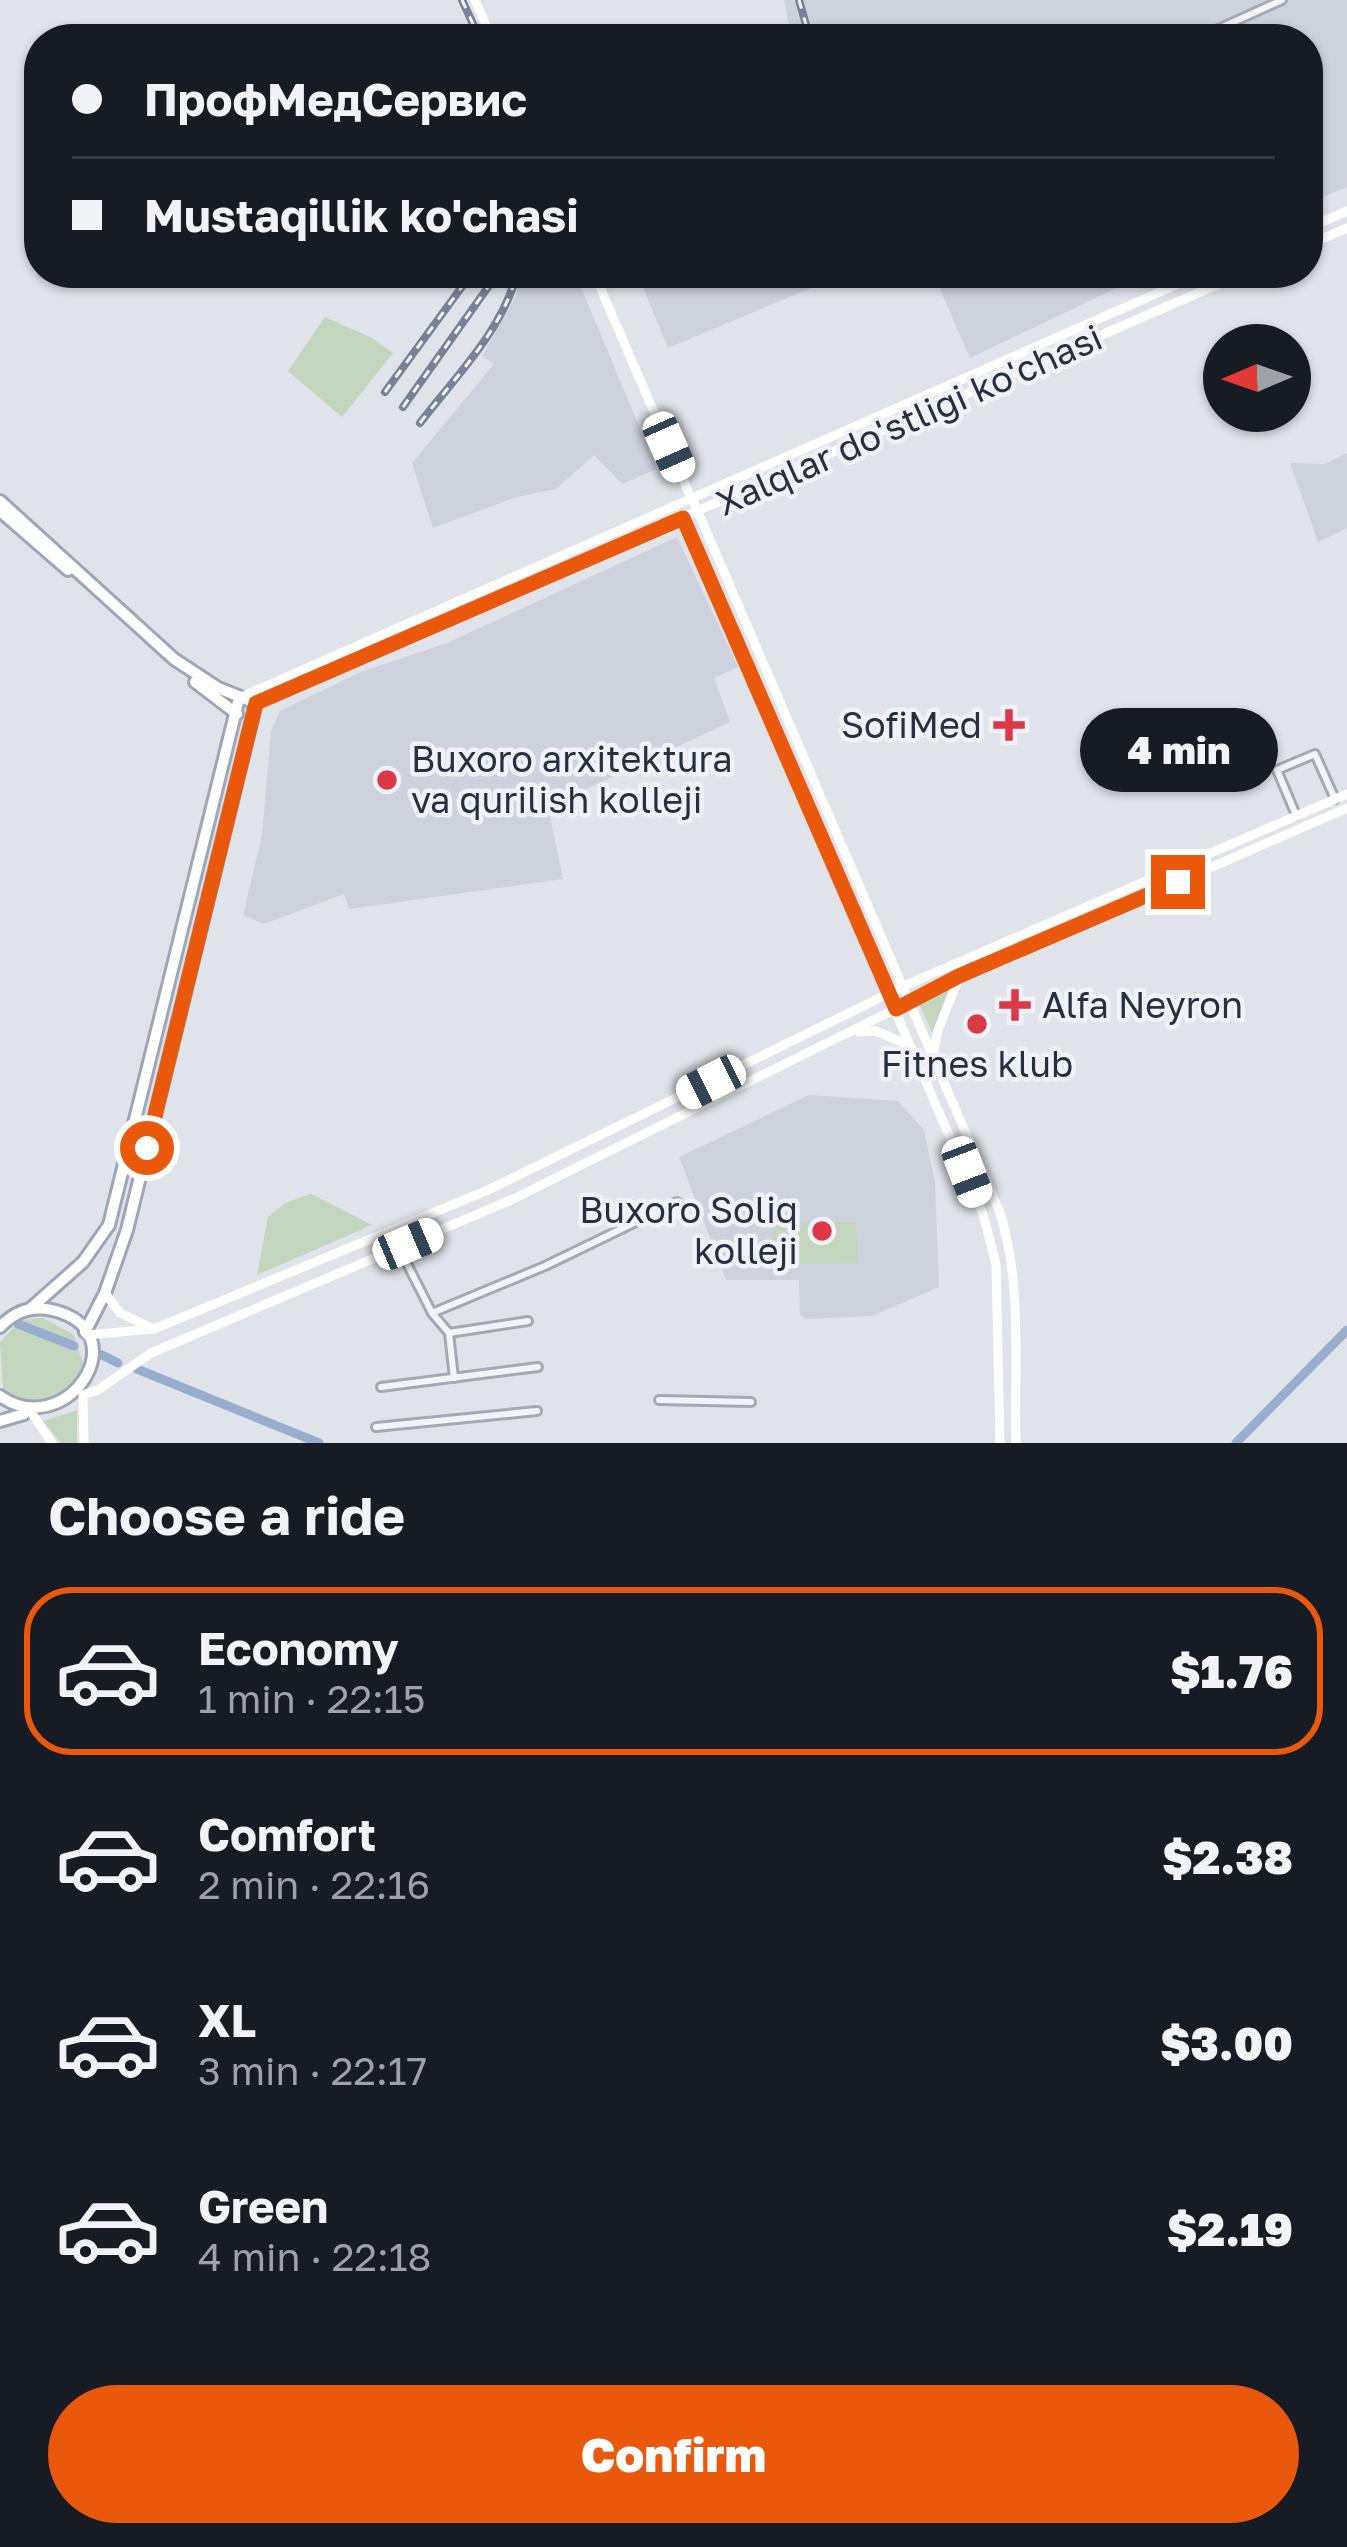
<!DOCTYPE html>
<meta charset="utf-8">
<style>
body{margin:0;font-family:"Golos Text",sans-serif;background:#242831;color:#f1f3f6;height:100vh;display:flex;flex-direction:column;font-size:45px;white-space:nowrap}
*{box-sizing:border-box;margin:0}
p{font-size:39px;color:#9ea1a6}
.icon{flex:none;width:66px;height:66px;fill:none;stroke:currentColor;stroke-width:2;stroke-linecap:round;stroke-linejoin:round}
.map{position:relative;height:1443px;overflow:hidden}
.drawer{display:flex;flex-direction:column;background:#171b24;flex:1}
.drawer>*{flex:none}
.top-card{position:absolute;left:24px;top:24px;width:1299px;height:264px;border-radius:48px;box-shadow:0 3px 9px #0004;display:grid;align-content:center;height:264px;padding:0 48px;background:#171b24}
.needle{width:78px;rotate:268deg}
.fabs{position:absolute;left:1203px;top:324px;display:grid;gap:24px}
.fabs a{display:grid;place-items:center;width:108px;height:108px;border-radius:50%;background:#171b24;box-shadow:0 3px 9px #0004;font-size:60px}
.end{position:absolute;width:54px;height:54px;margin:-27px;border:15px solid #ea580c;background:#fff;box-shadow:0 0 0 6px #fff}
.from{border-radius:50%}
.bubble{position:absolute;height:84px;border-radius:42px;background:#171b24;box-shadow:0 3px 9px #0004;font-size:39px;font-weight:800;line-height:84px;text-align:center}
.car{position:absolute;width:36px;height:72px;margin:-36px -18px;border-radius:15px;box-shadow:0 0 9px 3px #0007;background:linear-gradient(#fff 24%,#345 0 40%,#fff 0 76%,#345 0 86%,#fff 0)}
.top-card b{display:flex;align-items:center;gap:42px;height:114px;font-size:45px}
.top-card b+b{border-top:3px solid #363941}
.top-card i{width:30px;height:30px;background:#f1f3f6}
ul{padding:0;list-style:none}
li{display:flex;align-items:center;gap:36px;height:168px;margin:0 24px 18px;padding:0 24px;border:6px solid transparent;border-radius:48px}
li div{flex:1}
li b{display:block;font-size:45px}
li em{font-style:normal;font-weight:800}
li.selected{border-color:#ea580c}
li>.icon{width:108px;height:108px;stroke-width:1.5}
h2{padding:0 48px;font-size:54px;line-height:144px}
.cta{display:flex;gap:24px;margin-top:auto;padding:24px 48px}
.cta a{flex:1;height:138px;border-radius:72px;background:#ea580c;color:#fff;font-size:48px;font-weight:800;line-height:138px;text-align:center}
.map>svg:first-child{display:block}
</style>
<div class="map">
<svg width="1347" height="1443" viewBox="0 0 1347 1443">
<rect width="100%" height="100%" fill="#e0e3ea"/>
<g fill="#ced2dc">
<path d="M784,0H1347V187L1308,203V39H782L789,26Z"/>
<path d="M520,273H575L657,469L622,484L594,455L556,489L517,497L433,528L412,463L494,364L482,356L516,296Z"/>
<path d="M637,273H847L668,348Z"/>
<path d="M933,273H1148L970,358Z"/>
<path d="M1347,453V528L1318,542L1290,463L1325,464Z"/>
<path d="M677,537L738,667L714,678L730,722L548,807L563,879L349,909L344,894L264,924L243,915L262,836L271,731L280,711L361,672L447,643Z"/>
<path d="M809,1095L898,1101L924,1130L935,1182L939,1287L872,1316L806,1319L800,1315L799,1280H726L679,1157Z"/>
</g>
<g fill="#c4d5c0">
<path d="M325,317L372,338L393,353L342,417L288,371Z"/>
<path d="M953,985L932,1033L919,1003Z"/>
<path d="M311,1194L372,1225L257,1275L268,1217L285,1203Z"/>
<path d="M856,1222L858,1263L773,1265L772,1224Z"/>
<path d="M43,1318L73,1334L83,1363L71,1393L39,1407L3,1390L0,1342L21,1320Z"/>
<path d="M77,1410V1443H61L43,1421Z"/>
</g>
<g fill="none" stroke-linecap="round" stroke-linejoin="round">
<g stroke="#97aece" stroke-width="9">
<path d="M18,1324L74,1346"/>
<path d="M102,1355L118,1363"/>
<path d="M137,1369L319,1443"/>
<path d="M1236,1443L1347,1330"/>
</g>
<defs>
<g id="street">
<path d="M1196,39L1282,0"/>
<path d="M1296,815L1277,770L1315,754L1335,799"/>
<path d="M399,1248L432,1313L545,1266L677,1202"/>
<path d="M432,1313L449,1333L454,1378"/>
<path d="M449,1333L528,1321"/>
<path d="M381,1387L538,1367"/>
<path d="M659,1400L751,1402"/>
<path d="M376,1427L537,1411"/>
</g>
<g id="primary">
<path d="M0,501L174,659L218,688L256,703L127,1230L105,1293L85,1332"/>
<path d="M0,511L68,570"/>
<path d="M195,682L237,714"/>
<path d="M30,1309L83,1262L109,1225L239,698"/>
<path d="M0,1327C14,1312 31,1305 52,1310C141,1331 67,1443 0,1396"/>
<path d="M0,1421L24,1414"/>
</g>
</defs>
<use href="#street" stroke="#a5a9b5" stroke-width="12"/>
<use href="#primary" stroke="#9ea6b7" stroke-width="16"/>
<use href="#street" stroke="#f3f4f8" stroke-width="6"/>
<g stroke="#fff" stroke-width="9">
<path d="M475,0L492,39"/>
<path d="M1308,228L1347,211"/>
<path d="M1308,245L1347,228"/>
<path d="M594,273L691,498"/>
<path d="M692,498L999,1210C1023,1282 1014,1367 1016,1443"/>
<path d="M681,515L983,1214L996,1264L1000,1443"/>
<path d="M239,698L1203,273"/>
<path d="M256,703L1244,273"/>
<path d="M859,1032L876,1031L911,1046"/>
<path d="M934,1051L937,1033L959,977"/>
<path d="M105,1293L120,1313L154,1329"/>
<path d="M87,1335L154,1329L488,1190L904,986L1347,794"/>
<path d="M85,1394L98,1390L151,1353L511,1200L960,977L1347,808"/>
<path d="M83,1395L84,1443"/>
<path d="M33,1415L52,1443"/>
</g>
<use href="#primary" stroke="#fff" stroke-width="10"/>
<defs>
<g id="rail">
<path d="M462,0L480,39"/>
<path d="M799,0L810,39"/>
<path d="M385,392L472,273"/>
<path d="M403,407L498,273"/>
<path d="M420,423C455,377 503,330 517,273"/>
</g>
</defs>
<use href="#rail" stroke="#788195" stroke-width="8"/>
<use href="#rail" stroke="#f0f2f7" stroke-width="3" stroke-dasharray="9" stroke-linecap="butt"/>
</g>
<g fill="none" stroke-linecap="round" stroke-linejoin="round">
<path stroke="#ea580c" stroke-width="15" d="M147,1148L256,703L683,518L896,1009L959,976L1178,882"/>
</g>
<g fill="#db3947" stroke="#f0f2f7" stroke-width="4.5">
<path d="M1003 707h12v12h12v12h-12v12h-12v-12h-12v-12h12z"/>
<circle cx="387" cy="780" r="12"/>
<path d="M1009 987h12v12h12v12h-12v12h-12v-12h-12v-12h12z"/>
<circle cx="977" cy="1024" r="12"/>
<circle cx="822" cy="1231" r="12"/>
</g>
<g text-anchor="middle" stroke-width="9" stroke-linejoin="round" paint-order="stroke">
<g font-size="36" fill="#272f43" stroke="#f0f2f7">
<text transform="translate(909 420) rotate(-24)" y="13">Xalqlar do'stligi ko'chasi</text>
</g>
<g font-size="36" fill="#272f43" stroke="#f0f2f7" text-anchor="end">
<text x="982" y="738">SofiMed</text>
<text x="411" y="772" text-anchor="start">Buxoro arxitektura<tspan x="411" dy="41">va qurilish kolleji</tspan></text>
<text x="1042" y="1018" text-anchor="start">Alfa Neyron</text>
<text x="977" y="1077" text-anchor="middle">Fitnes klub</text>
<text x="798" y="1223">Buxoro Soliq<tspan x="798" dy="41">kolleji</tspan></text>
</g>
</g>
</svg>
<div class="fabs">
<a><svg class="needle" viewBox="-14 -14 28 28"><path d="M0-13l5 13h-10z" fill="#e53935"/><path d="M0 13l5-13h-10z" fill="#9ea1a6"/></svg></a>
</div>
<i class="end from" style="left:147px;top:1148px"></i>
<i class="end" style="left:1178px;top:882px"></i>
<div class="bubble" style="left:1080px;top:708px;width:198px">4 min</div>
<i class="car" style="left:669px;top:447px;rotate:156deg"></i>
<i class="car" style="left:711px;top:1082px;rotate:243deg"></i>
<i class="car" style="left:967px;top:1172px;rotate:159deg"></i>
<i class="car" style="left:408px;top:1244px;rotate:67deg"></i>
<div class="top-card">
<b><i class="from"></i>ПрофМедСервис</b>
<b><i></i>Mustaqillik ko'chasi</b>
</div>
</div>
<section class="drawer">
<h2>Choose a ride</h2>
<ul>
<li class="selected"><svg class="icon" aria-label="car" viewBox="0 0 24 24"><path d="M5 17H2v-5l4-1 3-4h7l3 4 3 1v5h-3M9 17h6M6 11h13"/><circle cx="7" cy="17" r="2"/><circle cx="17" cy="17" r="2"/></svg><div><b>Economy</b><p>1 min · 22:15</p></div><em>$1.76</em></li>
<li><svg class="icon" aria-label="car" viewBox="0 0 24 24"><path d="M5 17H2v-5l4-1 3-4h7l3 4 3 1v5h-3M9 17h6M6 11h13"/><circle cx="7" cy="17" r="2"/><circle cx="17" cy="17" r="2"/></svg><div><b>Comfort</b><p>2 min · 22:16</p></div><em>$2.38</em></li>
<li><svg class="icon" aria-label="car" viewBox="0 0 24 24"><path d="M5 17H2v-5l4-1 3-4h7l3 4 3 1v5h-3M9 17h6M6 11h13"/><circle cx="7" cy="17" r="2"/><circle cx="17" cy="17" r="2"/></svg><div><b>XL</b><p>3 min · 22:17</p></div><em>$3.00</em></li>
<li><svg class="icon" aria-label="car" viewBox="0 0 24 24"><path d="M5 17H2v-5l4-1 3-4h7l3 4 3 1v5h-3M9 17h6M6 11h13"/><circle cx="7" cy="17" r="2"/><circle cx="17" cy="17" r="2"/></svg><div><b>Green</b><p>4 min · 22:18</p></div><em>$2.19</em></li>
</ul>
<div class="cta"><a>Confirm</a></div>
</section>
